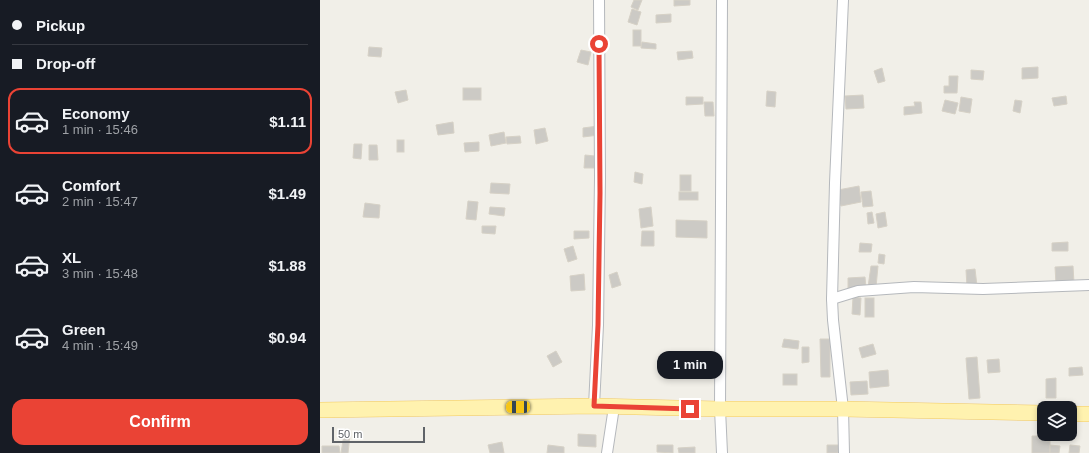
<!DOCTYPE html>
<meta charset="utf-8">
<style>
body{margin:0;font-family:Helvetica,sans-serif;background:#20242c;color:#f1f3f6;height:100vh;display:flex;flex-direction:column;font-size:15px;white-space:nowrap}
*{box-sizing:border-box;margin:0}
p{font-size:13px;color:#9ea1a6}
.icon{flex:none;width:22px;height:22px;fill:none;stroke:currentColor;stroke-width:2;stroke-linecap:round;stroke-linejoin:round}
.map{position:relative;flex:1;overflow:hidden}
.panel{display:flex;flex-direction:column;background:#171b24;width:320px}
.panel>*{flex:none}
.hud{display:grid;align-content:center;height:88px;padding:0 12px;background:#171b24}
.fabs{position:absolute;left:717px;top:401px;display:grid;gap:8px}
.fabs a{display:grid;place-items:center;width:40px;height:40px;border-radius:8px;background:#171b24;box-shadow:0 2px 6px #0003;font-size:20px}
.scale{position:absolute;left:12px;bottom:10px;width:93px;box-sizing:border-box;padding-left:4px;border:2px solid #5f6368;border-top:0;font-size:11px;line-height:14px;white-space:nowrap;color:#5f6368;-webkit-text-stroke:3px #fff;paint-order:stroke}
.end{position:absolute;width:18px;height:18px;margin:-9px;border:5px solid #ea4335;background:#fff;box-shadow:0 0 0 2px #fff}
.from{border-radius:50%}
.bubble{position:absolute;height:28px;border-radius:12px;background:#171b24;box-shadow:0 2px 6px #0003;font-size:13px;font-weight:800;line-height:28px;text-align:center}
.car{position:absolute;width:12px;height:24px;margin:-12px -6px;border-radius:5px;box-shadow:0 0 3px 1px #0007;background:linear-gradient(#f5c518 24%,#345 0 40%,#f5c518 0 76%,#345 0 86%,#f5c518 0)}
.hud b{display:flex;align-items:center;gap:14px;height:38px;font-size:15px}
.hud b+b{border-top:1px solid #363941}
.hud i{width:10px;height:10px;background:#f1f3f6}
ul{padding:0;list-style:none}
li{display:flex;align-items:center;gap:12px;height:66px;margin:0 8px 6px;padding:0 4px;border:2px solid transparent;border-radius:12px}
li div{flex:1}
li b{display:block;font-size:15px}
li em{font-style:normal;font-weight:800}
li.selected{border-color:#ea4335}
li>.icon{width:36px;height:36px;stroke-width:1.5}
.cta{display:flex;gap:8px;margin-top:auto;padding:8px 12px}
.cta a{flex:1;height:46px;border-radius:12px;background:#ea4335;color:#fff;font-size:16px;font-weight:800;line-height:46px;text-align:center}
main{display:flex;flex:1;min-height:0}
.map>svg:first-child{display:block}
</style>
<main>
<section class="panel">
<div class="hud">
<b><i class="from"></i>Pickup</b>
<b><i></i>Drop-off</b>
</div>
<ul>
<li class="selected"><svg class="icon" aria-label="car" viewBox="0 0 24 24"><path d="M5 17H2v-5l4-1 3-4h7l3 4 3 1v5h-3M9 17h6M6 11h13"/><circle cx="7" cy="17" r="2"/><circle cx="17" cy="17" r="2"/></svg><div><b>Economy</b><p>1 min · 15:46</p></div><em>$1.11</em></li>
<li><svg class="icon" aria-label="car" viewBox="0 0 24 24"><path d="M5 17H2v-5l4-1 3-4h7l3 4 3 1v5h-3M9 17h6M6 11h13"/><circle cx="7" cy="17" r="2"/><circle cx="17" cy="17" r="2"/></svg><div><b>Comfort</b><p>2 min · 15:47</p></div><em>$1.49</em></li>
<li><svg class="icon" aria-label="car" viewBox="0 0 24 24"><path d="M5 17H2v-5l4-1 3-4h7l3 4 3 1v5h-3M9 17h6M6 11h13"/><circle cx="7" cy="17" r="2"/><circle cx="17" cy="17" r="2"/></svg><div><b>XL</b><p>3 min · 15:48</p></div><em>$1.88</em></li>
<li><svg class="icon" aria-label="car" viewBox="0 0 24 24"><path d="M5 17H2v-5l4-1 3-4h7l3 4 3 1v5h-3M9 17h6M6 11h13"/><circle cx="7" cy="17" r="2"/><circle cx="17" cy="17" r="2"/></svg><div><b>Green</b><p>4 min · 15:49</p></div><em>$0.94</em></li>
</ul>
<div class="cta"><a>Confirm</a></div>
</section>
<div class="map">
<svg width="769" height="453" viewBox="0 0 769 453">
<rect width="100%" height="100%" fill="#f1efe8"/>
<g fill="#cccac5" stroke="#d6d1c6">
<path d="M314,0H322L318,10L311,7Z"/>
<path d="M354,0H370V5L354,6Z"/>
<path d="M312,9L321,12L317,25L308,22Z"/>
<path d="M351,14V22L336,23V15Z"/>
<rect x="313" y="30" width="8" height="16"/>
<path d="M322,42L336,44V49L321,48Z"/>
<path d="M49,47L62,48L61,57L48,56Z"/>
<path d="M261,50L271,52L268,65L257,62Z"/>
<path d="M372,51L373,58L358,60L357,52Z"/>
<path d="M718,67V78L702,79V68Z"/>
<path d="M562,68L565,81L558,83L554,71Z"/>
<path d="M651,70L664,71L663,80L651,79Z"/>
<path d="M629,76H638L637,93H624V86H629Z"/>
<rect x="143" y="88" width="18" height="12"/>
<path d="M86,90L88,100L78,103L75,92Z"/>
<path d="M447,91L456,92L455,107L446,106Z"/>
<path d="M543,95L544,108L526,109L525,96Z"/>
<path d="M746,96L747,104L734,106L732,98Z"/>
<path d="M366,97H383V104L366,105Z"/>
<path d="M641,97L652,99L650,113L639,111Z"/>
<path d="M625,100L638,103L635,114L622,111Z"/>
<path d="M695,100L702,101L700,113L693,111Z"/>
<path d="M384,102H393L394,116H385Z"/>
<path d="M594,102H601L602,113L584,115V107L595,106Z"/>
<path d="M133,122L134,133L118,135L116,125Z"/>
<path d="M278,126L279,135L263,137V128Z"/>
<path d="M225,128L228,141L216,144L214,130Z"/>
<path d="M184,132L186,143L171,146L169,135Z"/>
<path d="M200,136L201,143L187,144L186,137Z"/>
<rect x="77" y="140" width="7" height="12"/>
<path d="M159,142V151L145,152L144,143Z"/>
<path d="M34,144H42L41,159L33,158Z"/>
<path d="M49,145H57L58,160H49Z"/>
<path d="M265,155L275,156V168H264Z"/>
<path d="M315,172L323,174L322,184L314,182Z"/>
<rect x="360" y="175" width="11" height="16"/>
<path d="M171,183L190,184L189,194L170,193Z"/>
<path d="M539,186L541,202L521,206L518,190Z"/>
<path d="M551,191L553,206L543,207L541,192Z"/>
<rect x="359" y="192" width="19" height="8"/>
<path d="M148,201L158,202L156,220L146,219Z"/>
<path d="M45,203L60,205L59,218L43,217Z"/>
<path d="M170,207L185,208L184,216L169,214Z"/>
<path d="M331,207L333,226L321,228L319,209Z"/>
<path d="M552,212L554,223L548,224L547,213Z"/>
<path d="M565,212L567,226L558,228L556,214Z"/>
<path d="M356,220L387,221V238L356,237Z"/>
<path d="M162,226H176L175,234L162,233Z"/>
<path d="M254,231H269V238L254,239Z"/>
<path d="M322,231H334V246H321Z"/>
<path d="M748,242V251H732V243Z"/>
<path d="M540,243L552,244L551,252H539Z"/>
<path d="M253,246L257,259L248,262L244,249Z"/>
<path d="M559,254L565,255L564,264L558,263Z"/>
<path d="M551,266H558L556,287H548Z"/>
<path d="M753,266L754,283L736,284L735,267Z"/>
<path d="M655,269L657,286L647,287L646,270Z"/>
<path d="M297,272L301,285L292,288L289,275Z"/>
<path d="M264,274L265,290L251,291L250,276Z"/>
<path d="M545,277L546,288L528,289V278Z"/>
<path d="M533,297L541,298L540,315L532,314Z"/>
<rect x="545" y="298" width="9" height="19"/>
<path d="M464,339L479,341L478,349L462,347Z"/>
<path d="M500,339H510V377H501Z"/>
<path d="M553,344L556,354L542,358L539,348Z"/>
<path d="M482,347H489V362L482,363Z"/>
<path d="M236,351L242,362L233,367L227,356Z"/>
<path d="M657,357L660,398L649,399L646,358Z"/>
<path d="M679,359L680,372L668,373L667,360Z"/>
<path d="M762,367L763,375L749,376V368Z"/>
<path d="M568,370L569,386L550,388L549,372Z"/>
<rect x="463" y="374" width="14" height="11"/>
<path d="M736,378V398H726V379Z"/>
<path d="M547,381L548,394L531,395L530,382Z"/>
<path d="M24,434L30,435L28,453H21Z"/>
<path d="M258,434L276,435V447L258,446Z"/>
<path d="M712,436H726V441H730V453H712Z"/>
<path d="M182,442L184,453H170L168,445Z"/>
<path d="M228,445L244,447V453H227Z"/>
<path d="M337,445H353V453L337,452Z"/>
<path d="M507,445H519L518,453H507Z"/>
<path d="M730,445L740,446L739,453H730Z"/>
<path d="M750,445L760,446L759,453H749Z"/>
<path d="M2,446H19L20,453H2Z"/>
<path d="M375,447V453H359L358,448Z"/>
</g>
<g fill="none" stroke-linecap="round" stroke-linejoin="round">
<defs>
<g id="street">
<path d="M523,0L515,183L512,299L513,320L523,409L524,453"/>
<path d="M512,299L538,291L594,287L663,289L769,285"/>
<path d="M274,406L278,325L280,178L279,0"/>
<path d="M287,453L294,407"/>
<path d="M402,453L400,409L402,0"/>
</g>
<g id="primary">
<path d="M0,410L274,406L400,409H523L724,413"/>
<path d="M750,414H769"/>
</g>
</defs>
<use href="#street" stroke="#b5b8bc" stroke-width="12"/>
<use href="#primary" stroke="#f2c960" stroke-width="16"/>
<use href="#street" stroke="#fff" stroke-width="10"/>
<use href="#primary" stroke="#fff2af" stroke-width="15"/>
</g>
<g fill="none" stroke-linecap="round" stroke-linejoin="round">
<path stroke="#ea4335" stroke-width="5" d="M279,44L280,193L278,325L274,406L370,409"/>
</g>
</svg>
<div class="fabs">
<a><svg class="icon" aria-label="layers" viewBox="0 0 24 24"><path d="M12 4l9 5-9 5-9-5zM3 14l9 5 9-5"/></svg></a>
</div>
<div class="scale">50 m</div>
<i class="end from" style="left:279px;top:44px"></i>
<i class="end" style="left:370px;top:409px"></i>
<div class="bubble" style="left:337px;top:351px;width:66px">1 min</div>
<i class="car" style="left:198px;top:407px;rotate:269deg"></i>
</div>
</main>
